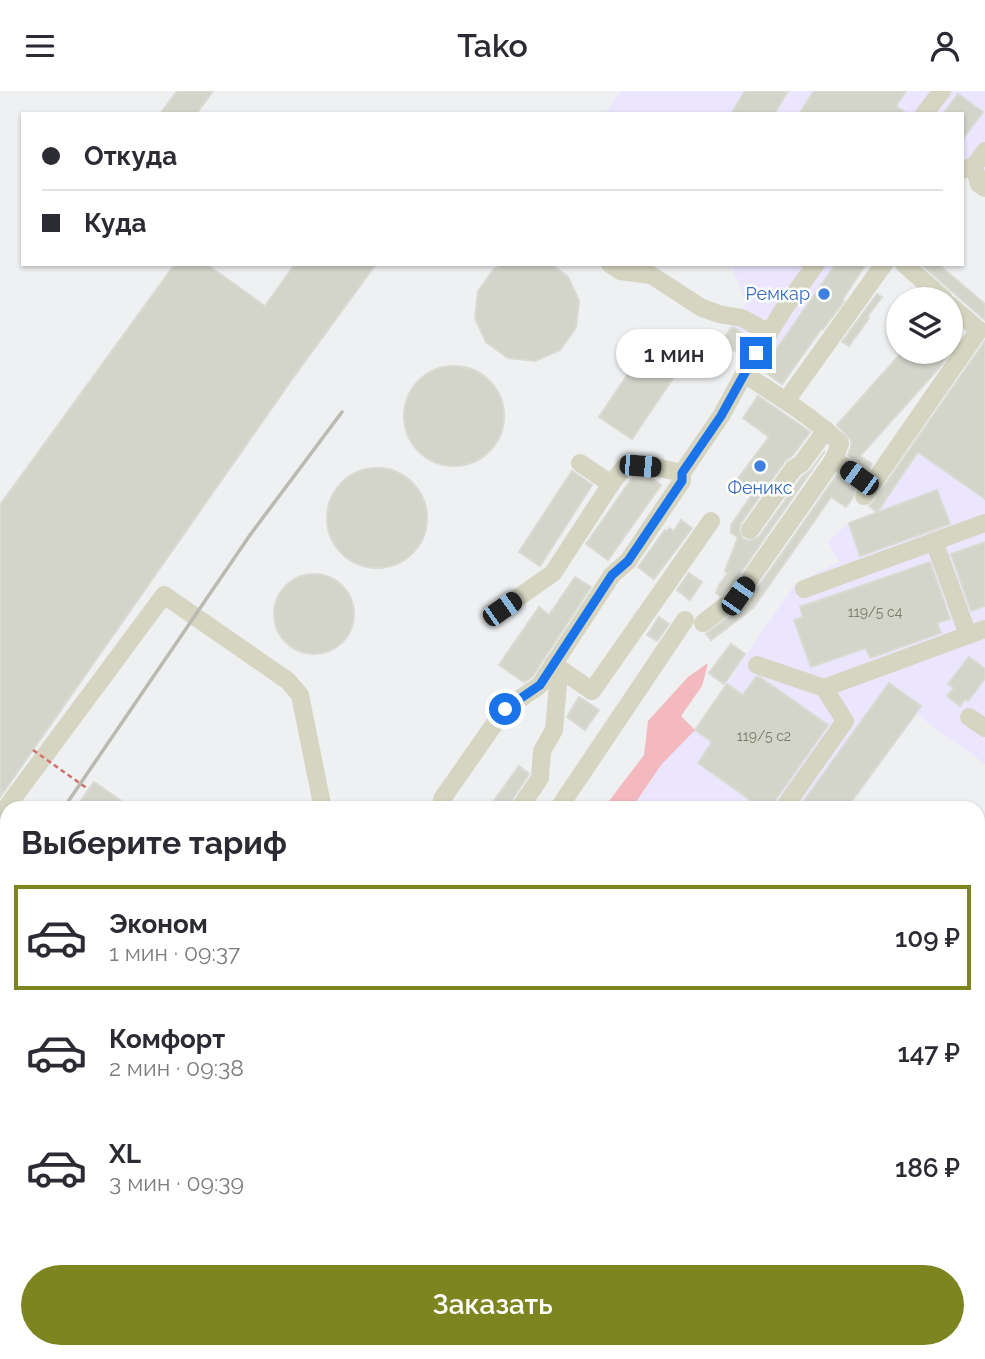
<!DOCTYPE html>
<html lang="ru">
<meta charset="utf-8">
<style>
body{margin:0;font-family:Raleway,sans-serif;background:#f2f2f3;color:#2b2b33;height:100vh;display:flex;flex-direction:column;font-size:26px;white-space:nowrap}
*{box-sizing:border-box;margin:0}
p{font-size:23px;color:#7c7c81}
.icon{flex:none;width:38px;height:38px;fill:none;stroke:currentColor;stroke-width:2;stroke-linecap:round;stroke-linejoin:round}
.map{position:relative;flex:1;overflow:hidden}
.sheet{position:absolute;left:0px;top:710px;width:985px;height:558px;display:flex;flex-direction:column;background:#fff;border-radius:21px 21px 0 0;box-shadow:0 2px 5px #0004}
.sheet>*{flex:none}
.hud{position:absolute;left:21px;top:21px;width:943px;height:154px;border-radius:0px;box-shadow:0 2px 5px #0004;display:grid;align-content:center;height:154px;padding:0 21px;background:#fff}
.fabs{position:absolute;left:886px;top:196px;display:grid;gap:14px}
.fabs a{display:grid;place-items:center;width:77px;height:77px;border-radius:50%;background:#fff;box-shadow:0 2px 5px #0004;font-size:35px}
.end{position:absolute;width:32px;height:32px;margin:-16px;border:9px solid #1a73e8;background:#fff;box-shadow:0 0 0 4px #fff}
.from{border-radius:50%}
.bubble{position:absolute;height:49px;border-radius:24px;background:#fff;box-shadow:0 2px 5px #0004;font-size:23px;font-weight:600;line-height:49px;text-align:center}
.car{position:absolute;width:21px;height:42px;margin:-21px -10px;border-radius:9px;box-shadow:0 0 5px 2px #0007;background:linear-gradient(#222 24%,#8ab4d8 0 40%,#222 0 76%,#8ab4d8 0 86%,#222 0)}
.hud b{display:flex;align-items:center;gap:24px;height:66px;font-size:26px}
.hud b+b{border-top:2px solid #e1e1e2}
.hud i{width:18px;height:18px;background:#2b2b33}
ul{padding:0;list-style:none}
li{display:flex;align-items:center;gap:21px;height:105px;margin:0 14px 10px;padding:0 7px;border:4px solid transparent;border-radius:0px}
li div{flex:1}
li b{display:block;font-size:26px}
li em{font-style:normal;font-weight:600}
li.active{border-color:#7d8520}
li>.icon{width:63px;height:63px;stroke-width:1.5}
h2{padding:0 21px;font-size:32px;line-height:84px}
.primary-button{display:flex;gap:14px;margin-top:auto;padding:14px 21px}
.primary-button a{flex:1;height:80px;border-radius:42px;background:#7d8520;color:#fff;font-size:28px;font-weight:600;line-height:80px;text-align:center}
header{display:flex;justify-content:space-between;align-items:center;height:91px;padding:0 21px;background:#fff;font-size:32px;font-weight:600}
.map>svg:first-child{display:block}
</style>
<header><svg class="icon" aria-label="menu" viewBox="0 0 24 24"><path d="M4 6h16M4 12h16M4 18h16"/></svg>Tako<svg class="icon" aria-label="person" viewBox="0 0 24 24"><circle cx="12" cy="8" r="4"/><path d="M4 21q1-7 8-7t8 7"/></svg></header>
<div class="map">
<svg width="985" height="1268" viewBox="0 0 985 1268">
<rect width="100%" height="100%" fill="#eef0f2"/>
<g fill="#ebe6fe">
<path d="M621,0H985V90L963,78L962,23H605Z"/>
<path d="M731,173H866L782,293L721,251L746,212Z"/>
<path d="M980,274L985,278V673L916,623L846,717L632,718L661,674L695,639L795,493L839,471L828,450L849,432L877,421Z"/>
<path d="M980,878L985,881V1105L978,1101V880Z"/>
</g>
<g fill="#f3b9bf">
<path d="M708,572L702,595L681,625L695,639L661,674L632,717L603,718L644,664L648,630L688,586Z"/>
<path d="M476,1262H565L574,1268H476Z"/>
<path d="M589,1262H801L796,1268H598Z"/>
</g>
<g fill="#d3d4ca" stroke="#d9dbd2" stroke-width="2">
<path d="M177,0H213L196,23H160Z"/>
<path d="M745,0H788L774,23H731Z"/>
<path d="M814,0H906L896,15L907,23H799Z"/>
<path d="M958,3L983,21L962,49V23H943Z"/>
<path d="M175,173H206L265,215L295,173H376L295,284L0,706V414Z"/>
<path d="M504,173H551L568,186L579,210L576,237L560,259L535,270L508,267L486,251L475,227L478,200L494,178Z"/>
<path d="M836,173H866L842,209L844,210L823,238L822,237L782,293L762,279Z"/>
<path d="M938,173L985,213V229L922,174Z"/>
<path d="M877,203L882,206L867,226L869,227L849,255L842,251Z"/>
<path d="M731,237H735L750,248L739,263L721,251Z"/>
<path d="M655,243L688,265L632,348L599,326Z"/>
<path d="M985,250V408L918,361L877,421L869,415L873,411Z"/>
<path d="M902,261H950L939,277L860,365L872,373L868,380L848,364L851,355V349L837,334Z"/>
<circle cx="454" cy="325" r="50"/>
<path d="M758,305L810,341L793,364L785,370L741,432L739,439L743,448L750,450L759,446L802,386L810,380L825,360L730,497L720,505L716,502L719,494L728,482L725,480L738,446L731,442V434L754,401L737,389L769,346L743,327Z"/>
<circle cx="377" cy="427" r="50"/>
<path d="M572,380L592,394L540,475L519,461Z"/>
<path d="M837,384L855,397L853,406L846,416L831,406L753,517L711,549L706,543L747,512Z"/>
<path d="M633,386L651,387L661,394L608,469L586,453Z"/>
<path d="M937,399L950,433L860,465L849,432Z"/>
<path d="M681,429L692,437L654,488L638,476L665,439L667,440L669,437L674,440Z"/>
<path d="M985,451V515L971,520L951,463Z"/>
<path d="M930,471L950,528L937,532L941,542L870,567L866,557L811,576L794,529L803,526L800,516Z"/>
<path d="M689,482L702,491L690,509L677,499Z"/>
<circle cx="314" cy="523" r="40"/>
<path d="M575,486L591,496L532,586L524,591L499,574L539,516L549,524Z"/>
<path d="M659,526L669,533L657,550L647,544Z"/>
<path d="M731,553L745,563L724,593L709,582Z"/>
<path d="M969,566L985,578V587L968,610L965,608L960,615L947,605L954,597L948,593Z"/>
<path d="M756,586L761,587L828,634L774,711L772,718H763L698,672L712,651L695,639L727,593L743,604Z"/>
<path d="M889,592L921,615L916,622L846,718H798Z"/>
<path d="M579,606L599,619L585,639L567,626Z"/>
<path d="M519,675L529,683L510,712L508,718H488Z"/>
<path d="M94,691L133,718H75Z"/>
</g>
<g fill="none" stroke-linecap="round" stroke-linejoin="round">
<g stroke="#d46f6e" stroke-width="2.5" stroke-dasharray="5 3.5" stroke-linecap="butt">
<path d="M7,1241V1244"/>
<path d="M12,1262L14,1268"/>
</g>
<g stroke="#d5d5c1" stroke-width="18">
<path d="M924,23L942,0"/>
<path d="M974,75L979,93L985,97"/>
<path d="M962,79L974,75L985,60"/>
<path d="M610,173L620,180L651,184L702,217L719,223L742,227L769,242"/>
<path d="M904,173L944,208"/>
<path d="M786,310L884,173"/>
<path d="M834,368L859,387"/>
<path d="M580,372L611,393"/>
<path d="M864,405L979,239L950,214"/>
<path d="M750,439L794,377L801,373L826,339"/>
<path d="M934,450L968,544"/>
<path d="M804,498L985,432"/>
<path d="M502,518L553,482L611,393L626,374L655,376L682,382"/>
<path d="M703,532L738,505L834,368L840,352C811,325 777,304 744,283"/>
<path d="M553,573L592,600L711,430"/>
<path d="M757,574L824,597L985,538"/>
<path d="M969,626L985,637"/>
<path d="M443,718L442,708L505,618L540,594L612,484L628,470L682,390V382L721,325L744,283L785,216L816,173"/>
<path d="M519,718L540,687L542,660L554,639L558,594L546,584"/>
<path d="M558,718L685,529"/>
<path d="M783,718L845,630L824,597"/>
<path d="M0,725L164,504L288,590L300,604L323,718"/>
<path d="M0,1026L7,1025"/>
<path d="M978,1094L985,1099"/>
<path d="M437,1262L438,1268"/>
</g>
<g stroke="#b9bab0" stroke-width="3.5">
<path d="M63,718L250,444L342,321"/>
<path d="M0,808L7,798"/>
</g>
<path stroke="#d46f6e" stroke-width="2.5" stroke-dasharray="5 3.5" stroke-linecap="butt" d="M33,659L88,698"/>
</g>
<g fill="none" stroke-linecap="round" stroke-linejoin="round">
<path stroke="#1a73e8" stroke-width="9" d="M505,618L540,594L612,484L628,470L682,390V382L721,325L756,262"/>
</g>
<g fill="#3f7fe0" stroke="#fff" stroke-width="2.5">
<circle cx="824" cy="203" r="7"/>
<circle cx="760" cy="375" r="7"/>
</g>
<g text-anchor="middle" stroke-width="5" stroke-linejoin="round" paint-order="stroke">
<g font-size="14" fill="#7b7c66">
<text x="875" y="526">119/5 с4</text>
<text x="764" y="650">119/5 с2</text>
</g>
<g font-size="18" fill="#366cbe" stroke="#fff" text-anchor="end">
<text x="810" y="209">Ремкар</text>
<text x="760" y="403" text-anchor="middle">Феникс</text>
</g>
</g>
</svg>
<div class="fabs">
<a><svg class="icon" aria-label="layers" viewBox="0 0 24 24"><path d="M12 4l9 5-9 5-9-5zM3 14l9 5 9-5"/></svg></a>
</div>
<i class="end from" style="left:505px;top:618px"></i>
<i class="end" style="left:756px;top:262px"></i>
<div class="bubble" style="left:616px;top:238px;width:116px">1 мин</div>
<i class="car" style="left:640px;top:375px;rotate:95deg"></i>
<i class="car" style="left:859px;top:387px;rotate:306deg"></i>
<i class="car" style="left:738px;top:505px;rotate:35deg"></i>
<i class="car" style="left:502px;top:518px;rotate:55deg"></i>
<div class="hud">
<b><i class="from"></i>Откуда</b>
<b><i></i>Куда</b>
</div>
<section class="sheet">
<h2>Выберите тариф</h2>
<ul>
<li class="active"><svg class="icon" aria-label="car" viewBox="0 0 24 24"><path d="M5 17H2v-5l4-1 3-4h7l3 4 3 1v5h-3M9 17h6M6 11h13"/><circle cx="7" cy="17" r="2"/><circle cx="17" cy="17" r="2"/></svg><div><b>Эконом</b><p>1 мин · 09:37</p></div><em>109 ₽</em></li>
<li><svg class="icon" aria-label="car" viewBox="0 0 24 24"><path d="M5 17H2v-5l4-1 3-4h7l3 4 3 1v5h-3M9 17h6M6 11h13"/><circle cx="7" cy="17" r="2"/><circle cx="17" cy="17" r="2"/></svg><div><b>Комфорт</b><p>2 мин · 09:38</p></div><em>147 ₽</em></li>
<li><svg class="icon" aria-label="car" viewBox="0 0 24 24"><path d="M5 17H2v-5l4-1 3-4h7l3 4 3 1v5h-3M9 17h6M6 11h13"/><circle cx="7" cy="17" r="2"/><circle cx="17" cy="17" r="2"/></svg><div><b>XL</b><p>3 мин · 09:39</p></div><em>186 ₽</em></li>
</ul>
<div class="primary-button"><a>Заказать</a></div>
</section>
</div>
